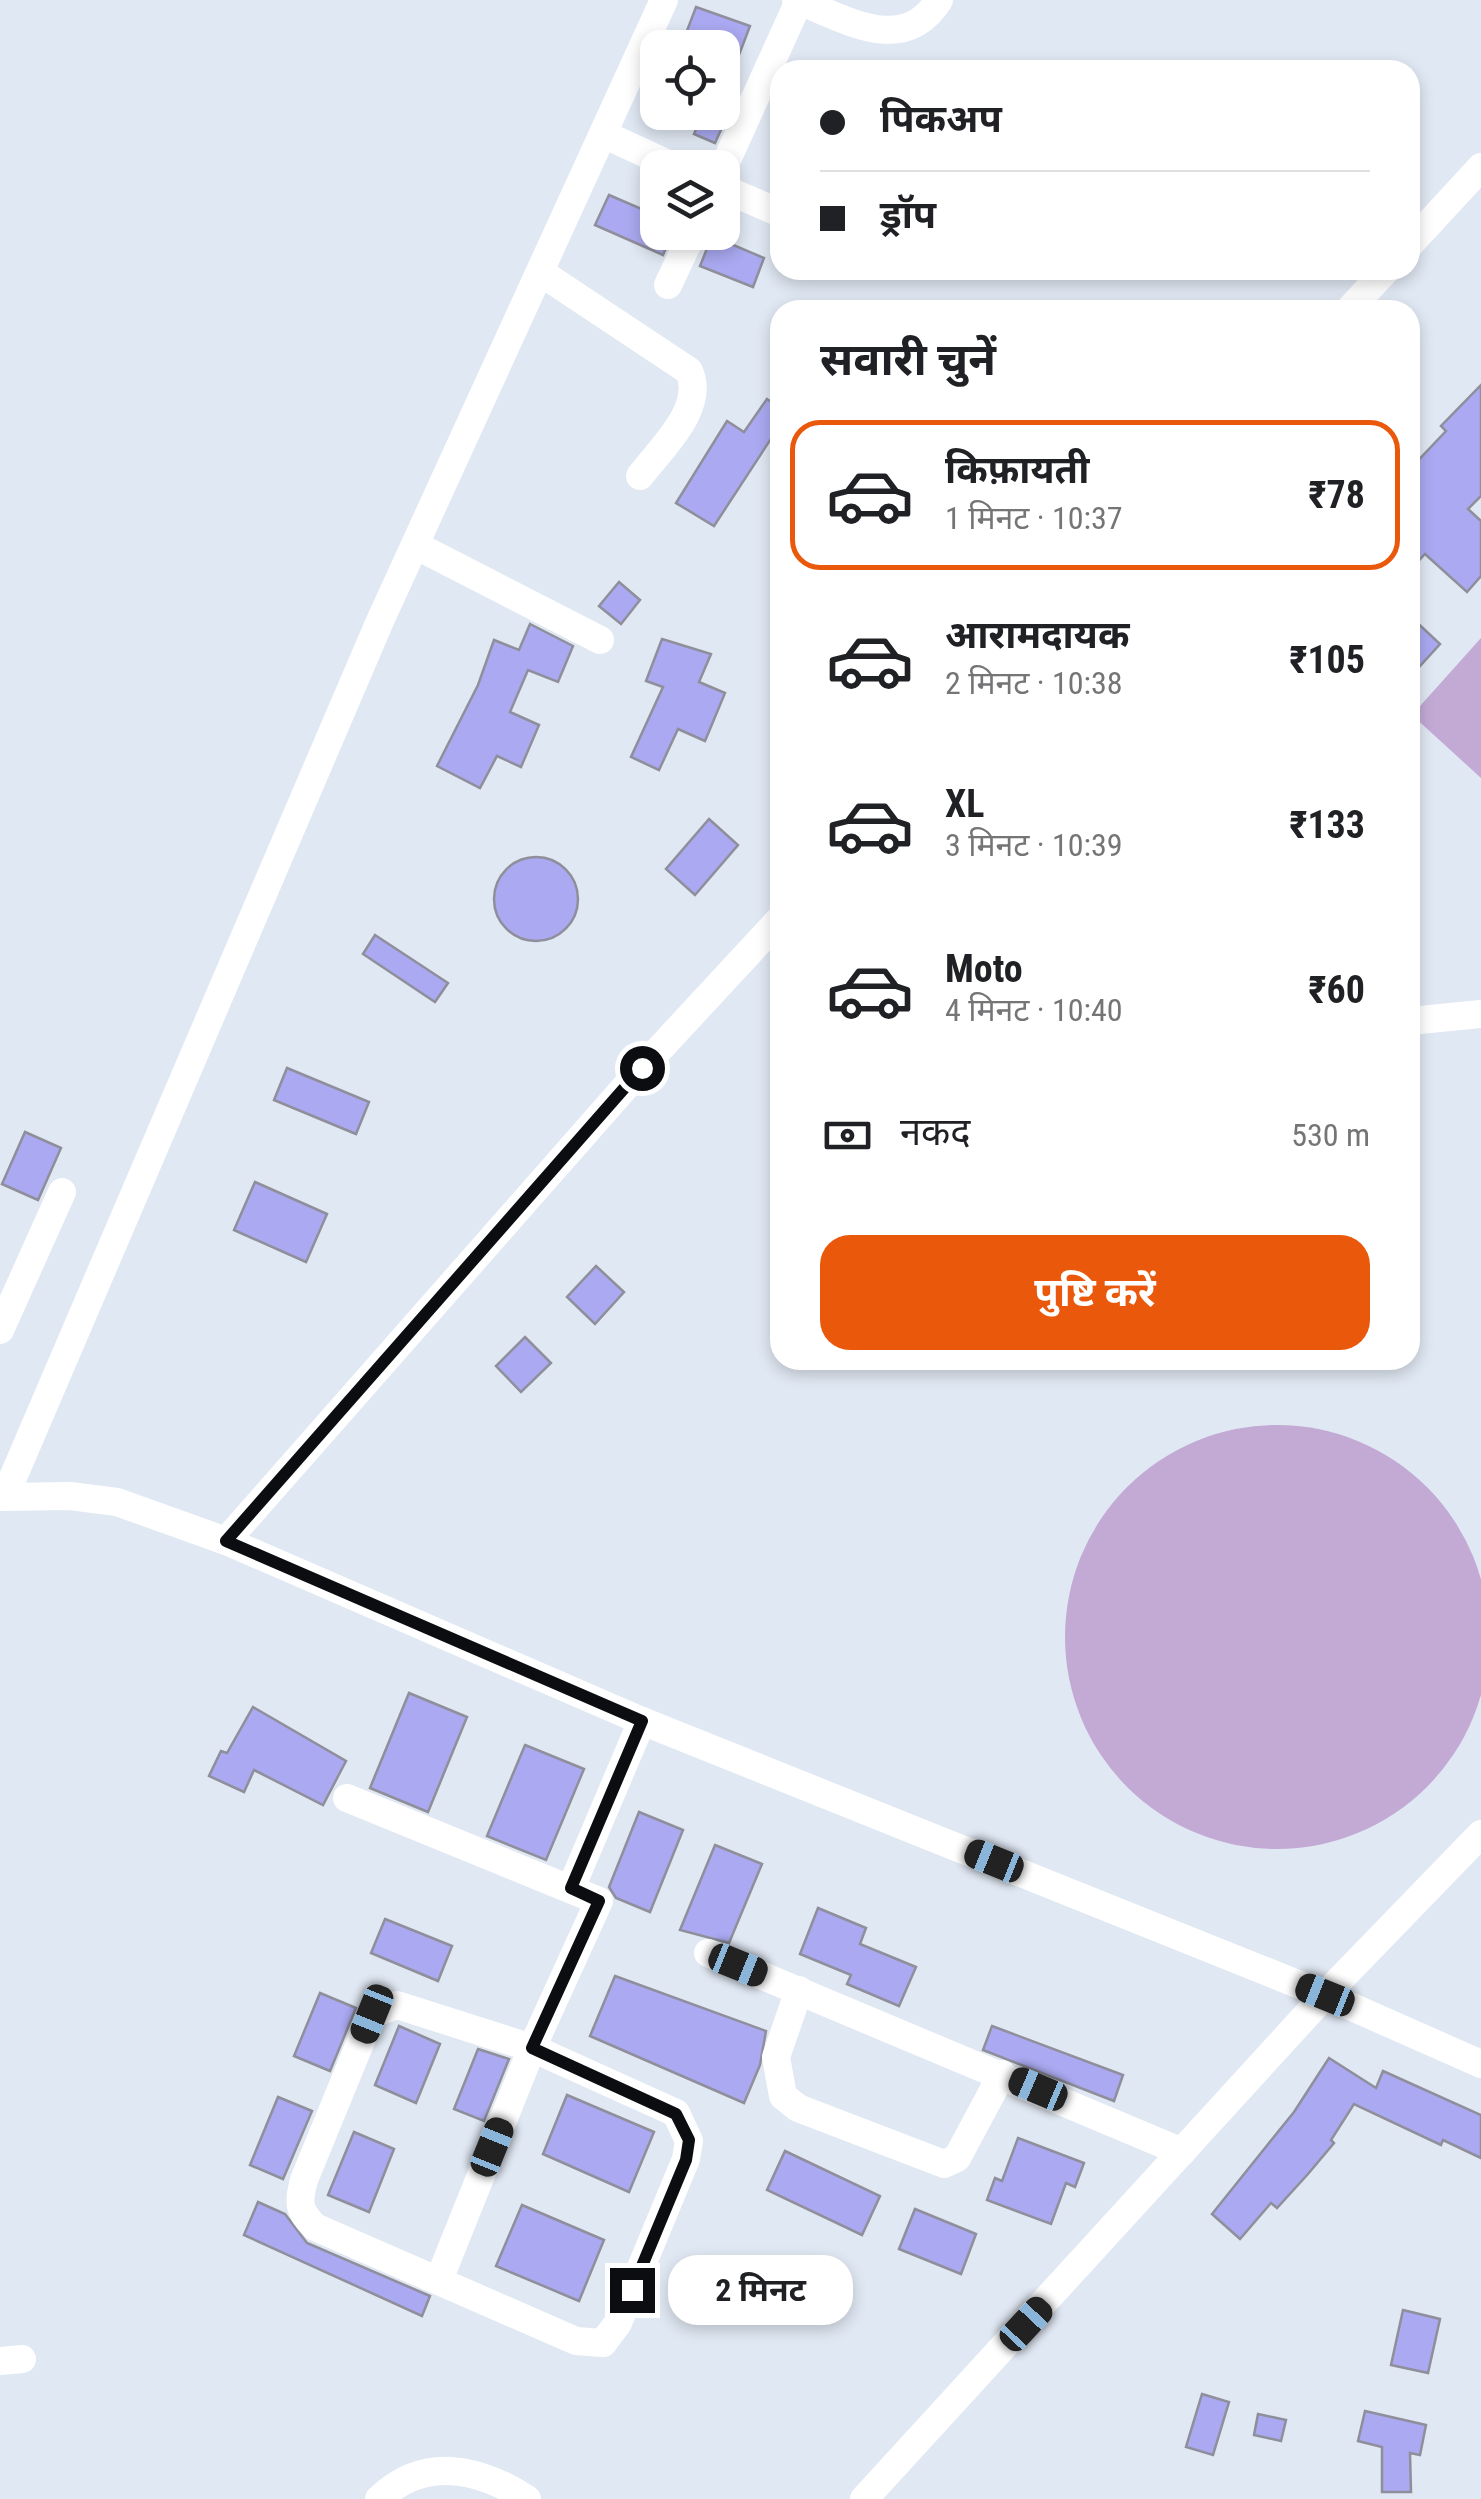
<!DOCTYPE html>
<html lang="hi">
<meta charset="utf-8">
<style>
body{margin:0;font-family:"Roboto Condensed","Noto Sans Devanagari",sans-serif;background:#f2f2f2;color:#202124;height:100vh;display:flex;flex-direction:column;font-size:38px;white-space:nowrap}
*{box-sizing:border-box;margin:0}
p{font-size:32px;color:#757577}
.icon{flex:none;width:55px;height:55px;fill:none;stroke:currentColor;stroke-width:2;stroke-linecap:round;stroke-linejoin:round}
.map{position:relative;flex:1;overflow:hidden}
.side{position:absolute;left:770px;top:300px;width:650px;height:1070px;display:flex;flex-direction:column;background:#fff;border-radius:30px;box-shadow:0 5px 15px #0003}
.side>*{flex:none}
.top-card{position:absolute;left:770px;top:60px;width:650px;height:220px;border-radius:30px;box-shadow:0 5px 15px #0003;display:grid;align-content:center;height:220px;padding:0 50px;background:#fff}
.buttons{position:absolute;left:640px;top:30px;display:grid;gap:20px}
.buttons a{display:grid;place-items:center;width:100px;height:100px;border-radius:20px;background:#fff;box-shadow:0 5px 15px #0003;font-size:50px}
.end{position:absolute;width:45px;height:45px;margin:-22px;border:12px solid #0b0d11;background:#fff;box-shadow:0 0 0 5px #fff}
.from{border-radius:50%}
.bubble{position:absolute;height:70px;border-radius:30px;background:#fff;box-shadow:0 5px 15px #0003;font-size:32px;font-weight:700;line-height:70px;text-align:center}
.car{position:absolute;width:30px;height:60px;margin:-30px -15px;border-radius:12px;box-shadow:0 0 8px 2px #0007;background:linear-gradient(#222 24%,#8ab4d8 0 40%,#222 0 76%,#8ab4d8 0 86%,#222 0)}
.top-card b{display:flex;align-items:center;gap:35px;height:95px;font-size:38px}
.top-card b+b{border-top:2px solid #e0e0e0}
.top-card i{width:25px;height:25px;background:#202124}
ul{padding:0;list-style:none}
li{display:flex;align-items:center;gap:30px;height:150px;margin:0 20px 15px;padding:0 30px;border:5px solid transparent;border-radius:30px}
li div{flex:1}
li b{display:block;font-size:38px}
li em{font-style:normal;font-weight:700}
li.current{border-color:#ea580c}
li>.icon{width:90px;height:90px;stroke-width:1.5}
h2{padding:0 50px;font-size:45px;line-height:120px}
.pay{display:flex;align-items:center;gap:25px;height:110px;padding:0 50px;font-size:38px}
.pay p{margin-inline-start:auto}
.cta{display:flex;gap:20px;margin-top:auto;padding:20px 50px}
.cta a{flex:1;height:115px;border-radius:30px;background:#ea580c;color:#fff;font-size:40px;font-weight:700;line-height:115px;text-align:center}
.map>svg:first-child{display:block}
</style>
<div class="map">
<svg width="1481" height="2499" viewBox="0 0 1481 2499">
<rect width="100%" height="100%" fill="#e0e8f3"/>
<g fill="#c2aad5">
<path d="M1481,638V778L1412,715Z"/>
<circle cx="1277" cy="1637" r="212"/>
</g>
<g fill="#aaa9f1" stroke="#8f8f9b" stroke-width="2.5">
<path d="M696,7L750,26L739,55L685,36Z"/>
<path d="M658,112H729L715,143L694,134L696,129Z"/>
<path d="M609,195L658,216V232H673L663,255L595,225Z"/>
<path d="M712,236L764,258L753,287L700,266Z"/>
<path d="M1481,385V496L1468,509L1481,521V576L1467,592L1425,554L1410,570V469L1446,431L1441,426Z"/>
<path d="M767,399L780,408V425L714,526L676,503L727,421L744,432Z"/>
<path d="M619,582L640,600L621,624L599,606Z"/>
<path d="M1410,616L1440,644L1410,677Z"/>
<path d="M530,624L573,646L558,682L528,670L510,712L539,725L521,767L497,756L480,788L437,766L478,685L494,640L519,650Z"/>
<path d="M662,639L711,654L699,682L725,693L705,741L678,729L659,770L631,757L663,687L646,681Z"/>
<path d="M709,819L738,845L695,895L666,869Z"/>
<circle cx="536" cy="899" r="42"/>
<path d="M375,935L448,983L435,1002L363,954Z"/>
<path d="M287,1068L369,1102L356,1134L274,1100Z"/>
<path d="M25,1132L61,1148L38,1200L2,1184Z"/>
<path d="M255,1182L327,1214L306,1262L234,1230Z"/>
<path d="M596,1266L624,1292L595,1324L567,1297Z"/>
<path d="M525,1337L551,1363L521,1392L496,1366Z"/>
<path d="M409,1693L467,1717L428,1812L370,1788Z"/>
<path d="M253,1707L346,1761L323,1805L254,1770L244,1792L209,1776L221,1751L227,1753Z"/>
<path d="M525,1745L584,1769L546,1860L487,1836Z"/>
<path d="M639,1812L683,1830L650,1912L616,1898L609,1887Z"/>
<path d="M715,1845L762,1864L729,1943L680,1930Z"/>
<path d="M818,1908L866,1928L860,1944L916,1967L899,2006L847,1984L851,1975L800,1954Z"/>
<path d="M385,1919L452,1946L438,1981L371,1953Z"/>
<path d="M615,1976L766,2031L760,2065L744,2103L590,2036Z"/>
<path d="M320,1993L356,2008L330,2071L294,2056Z"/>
<path d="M399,2026L440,2044L416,2103L375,2085Z"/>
<path d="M992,2026L1123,2075L1114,2101L983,2050Z"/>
<path d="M478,2049L509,2059L484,2121L454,2109Z"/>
<path d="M1329,2058L1376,2088L1383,2071L1481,2115V2158L1443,2140L1441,2145L1354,2104L1331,2140L1334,2143L1308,2174L1277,2208L1271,2203L1240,2239L1212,2214L1294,2112Z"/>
<path d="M567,2095L654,2132L629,2192L543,2154Z"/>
<path d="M278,2097L312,2111L283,2179L250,2165Z"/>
<path d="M354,2132L394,2149L369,2212L328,2195Z"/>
<path d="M1018,2138L1084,2163L1075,2187L1066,2183L1051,2224L987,2200L995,2178L1002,2181Z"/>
<path d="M785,2151L880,2196L862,2235L767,2190Z"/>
<path d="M258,2202L285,2214L307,2243L430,2296L422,2316L244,2235Z"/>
<path d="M522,2205L604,2240L579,2301L496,2266Z"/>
<path d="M915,2209L976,2234L961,2274L899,2249Z"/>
<path d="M1403,2310L1440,2319L1428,2373L1391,2365Z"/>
<path d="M1202,2394L1229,2402L1213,2455L1186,2447Z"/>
<path d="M1365,2411L1426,2425L1420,2455L1410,2453L1411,2492H1382V2447L1358,2441Z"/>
<path d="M1258,2414L1286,2420L1281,2441L1254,2435Z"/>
</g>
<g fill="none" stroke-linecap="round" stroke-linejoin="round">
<g stroke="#fff" stroke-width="28">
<path d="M796,0C844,18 903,57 939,0"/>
<path d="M603,134L677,168"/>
<path d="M722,171L799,1"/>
<path d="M722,188L780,213"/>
<path d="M1410,244L1481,167"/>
<path d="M540,272L689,371C706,408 661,448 640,476"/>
<path d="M668,285L693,232"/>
<path d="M1349,310L1386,270"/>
<path d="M415,545L600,640"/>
<path d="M1410,1021L1481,1014"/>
<path d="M0,1330L62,1192"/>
<path d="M5,1496L380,621L664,0"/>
<path d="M0,1497L70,1496L117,1502L226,1541L642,1721L1325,1995L1481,2064"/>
<path d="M226,1541L642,1068L780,919"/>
<path d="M347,1798L599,1901L532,2048L439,2280"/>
<path d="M571,1888L642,1721"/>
<path d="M708,1953L1182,2152"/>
<path d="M799,1990L776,2057L783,2096L798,2108L944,2164L957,2158L1002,2074"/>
<path d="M397,2005L532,2048L676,2113L689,2141L686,2159L618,2323L603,2343L576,2341L315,2227C298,2211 298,2202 304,2180L372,2014Z"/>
<path d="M0,2361L22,2359"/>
<path d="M379,2499C424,2456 477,2467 527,2499"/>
<path d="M864,2499L1325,1995L1481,1834"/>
</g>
</g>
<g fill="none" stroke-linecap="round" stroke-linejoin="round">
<path stroke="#0b0d11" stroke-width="12" d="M632,2290L686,2160L689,2140L676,2114L532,2048L599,1901L571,1888L642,1721L226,1541L642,1068"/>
</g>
</svg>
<div class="buttons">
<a><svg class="icon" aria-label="locate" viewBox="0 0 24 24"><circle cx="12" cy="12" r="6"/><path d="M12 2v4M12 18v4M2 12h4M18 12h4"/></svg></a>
<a><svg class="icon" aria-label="layers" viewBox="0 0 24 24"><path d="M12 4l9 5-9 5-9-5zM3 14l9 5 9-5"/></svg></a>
</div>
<i class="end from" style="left:642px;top:1068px"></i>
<i class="end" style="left:632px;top:2290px"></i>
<div class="bubble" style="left:668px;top:2255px;width:185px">2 मिनट</div>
<i class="car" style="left:994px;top:1861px;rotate:292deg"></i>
<i class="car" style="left:738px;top:1965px;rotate:112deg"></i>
<i class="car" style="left:1325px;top:1995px;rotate:292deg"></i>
<i class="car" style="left:372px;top:2014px;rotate:202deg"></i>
<i class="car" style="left:1038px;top:2089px;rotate:293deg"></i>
<i class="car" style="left:492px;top:2147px;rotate:22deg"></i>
<i class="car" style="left:1026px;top:2324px;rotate:43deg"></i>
<div class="top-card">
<b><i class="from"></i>पिकअप</b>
<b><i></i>ड्रॉप</b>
</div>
<section class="side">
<h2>सवारी चुनें</h2>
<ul>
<li class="current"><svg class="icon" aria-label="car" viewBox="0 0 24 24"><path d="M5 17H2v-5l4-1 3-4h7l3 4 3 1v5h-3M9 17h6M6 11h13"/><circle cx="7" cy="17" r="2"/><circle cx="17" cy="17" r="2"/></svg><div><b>किफ़ायती</b><p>1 मिनट · 10:37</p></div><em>₹78</em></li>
<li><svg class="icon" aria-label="car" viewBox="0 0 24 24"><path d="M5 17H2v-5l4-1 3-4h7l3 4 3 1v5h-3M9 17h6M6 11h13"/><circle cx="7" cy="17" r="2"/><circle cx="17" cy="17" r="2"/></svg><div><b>आरामदायक</b><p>2 मिनट · 10:38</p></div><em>₹105</em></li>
<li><svg class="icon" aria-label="car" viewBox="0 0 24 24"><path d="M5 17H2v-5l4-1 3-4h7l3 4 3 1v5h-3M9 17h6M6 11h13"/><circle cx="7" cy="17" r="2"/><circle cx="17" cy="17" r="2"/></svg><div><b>XL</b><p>3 मिनट · 10:39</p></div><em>₹133</em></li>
<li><svg class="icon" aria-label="car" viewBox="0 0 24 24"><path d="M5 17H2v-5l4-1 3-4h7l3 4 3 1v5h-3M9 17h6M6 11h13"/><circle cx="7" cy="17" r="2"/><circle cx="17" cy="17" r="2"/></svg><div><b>Moto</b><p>4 मिनट · 10:40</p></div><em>₹60</em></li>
</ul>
<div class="pay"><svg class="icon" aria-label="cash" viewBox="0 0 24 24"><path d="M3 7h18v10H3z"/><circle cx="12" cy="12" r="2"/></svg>नकद<p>530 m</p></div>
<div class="cta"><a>पुष्टि करें</a></div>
</section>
</div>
